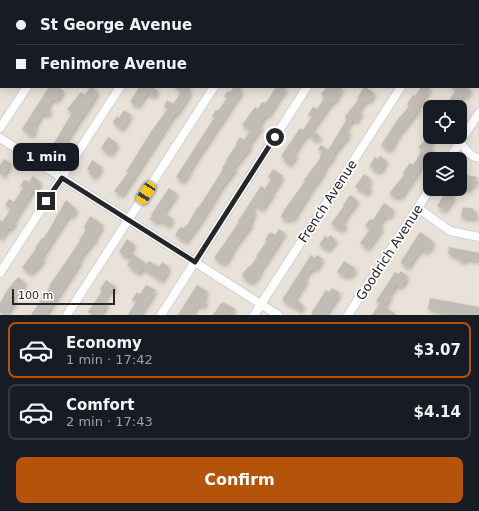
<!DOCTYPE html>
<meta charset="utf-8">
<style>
body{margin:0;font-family:"DejaVu Sans",sans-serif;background:#242831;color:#f1f3f6;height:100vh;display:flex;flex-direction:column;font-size:15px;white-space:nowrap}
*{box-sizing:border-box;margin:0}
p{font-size:13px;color:#9ea1a6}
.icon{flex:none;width:22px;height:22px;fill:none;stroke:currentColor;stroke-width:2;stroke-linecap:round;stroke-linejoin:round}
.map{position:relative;height:315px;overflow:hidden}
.panel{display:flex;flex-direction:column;background:#171b24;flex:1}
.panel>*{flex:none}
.top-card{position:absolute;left:0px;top:0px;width:479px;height:88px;box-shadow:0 2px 10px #0003;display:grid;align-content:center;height:88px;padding:0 16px;background:#171b24}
.fabs{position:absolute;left:423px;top:100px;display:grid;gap:8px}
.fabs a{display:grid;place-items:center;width:44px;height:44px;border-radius:8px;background:#171b24;box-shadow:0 2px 10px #0003;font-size:20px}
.scale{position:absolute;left:12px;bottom:10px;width:103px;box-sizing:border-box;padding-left:4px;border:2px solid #262626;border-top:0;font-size:11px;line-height:14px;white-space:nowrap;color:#262626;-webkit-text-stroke:3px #fff;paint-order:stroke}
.end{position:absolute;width:18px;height:18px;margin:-9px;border:5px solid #262626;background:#fff;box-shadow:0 0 0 2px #fff}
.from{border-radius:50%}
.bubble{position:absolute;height:28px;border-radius:8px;background:#171b24;box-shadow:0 2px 10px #0003;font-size:13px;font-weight:800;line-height:28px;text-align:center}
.car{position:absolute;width:12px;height:24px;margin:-12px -6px;border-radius:5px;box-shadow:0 0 3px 1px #0007;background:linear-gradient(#f5c518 24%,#345 0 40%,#f5c518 0 76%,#345 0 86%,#f5c518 0)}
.top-card b{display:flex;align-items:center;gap:14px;height:38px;font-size:15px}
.top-card b+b{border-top:1px solid #363941}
.top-card i{width:10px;height:10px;background:#f1f3f6}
ul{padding:7px 0 0;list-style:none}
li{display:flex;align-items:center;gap:12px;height:56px;margin:0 8px 6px;padding:0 8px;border:2px solid #363941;border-radius:8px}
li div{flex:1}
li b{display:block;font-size:15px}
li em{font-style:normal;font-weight:800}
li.current{border-color:#b45309}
li>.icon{width:36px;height:36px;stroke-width:1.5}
.primary-button{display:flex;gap:8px;margin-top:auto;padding:8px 16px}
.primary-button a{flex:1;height:46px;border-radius:8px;background:#b45309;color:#fff;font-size:16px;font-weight:800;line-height:46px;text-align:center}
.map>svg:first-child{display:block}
</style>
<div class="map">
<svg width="479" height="315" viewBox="0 0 479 315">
<defs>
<filter id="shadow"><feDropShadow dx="1.5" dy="2.5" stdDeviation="2" flood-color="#0004"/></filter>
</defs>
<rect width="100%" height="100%" fill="#e9e2d8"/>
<g fill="#c1bcb5" filter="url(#shadow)">
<path d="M49,87H58L64,91L57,101L53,99L47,108L51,110L48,116L43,113L36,124L35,129L36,130L32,136L22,129Z"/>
<path d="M90,87H96L94,90L98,93L66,141L67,144L58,155L54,152L53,149L51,148L72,113L67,109L81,92L85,95Z"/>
<path d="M139,87H152L158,91L154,97L147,93L138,107L130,102Z"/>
<path d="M173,87H188L191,89L188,94H190L177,114H175L122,196L114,191L128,173L126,172L152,130L168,109L164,107L167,100L173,104L181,92Z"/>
<path d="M234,87H239L242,89L240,92L241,93L189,171L190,172L183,182L176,177L214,118L212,116L216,110L218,111L227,98L224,97L228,91L230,92Z"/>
<path d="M276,87H287L268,116L266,115L259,125L262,127L249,144L250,146L249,149L234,168L236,169L222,187L201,221L186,242L175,235L180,227L183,228L188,224L197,208L201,204L223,169L222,168L227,161L226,160L237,144L236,143L240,137L244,140L250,131L242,125L255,107L258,109L262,102L264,103L267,101Z"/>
<path d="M327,87H343L335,102L333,101L312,130L320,136L317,141L307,134L294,153L297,155L290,165L284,161L285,159L281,156L300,128L303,130L312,117L308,115L313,107L317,109L324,98L321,94Z"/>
<path d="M364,87H366L375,94L369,102L366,100L358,111L362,113L356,122L353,120L346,129L349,132L347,138L334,153V156L323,171L324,172L323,174L309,193H310L296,215L293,221L289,218L287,221L281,217L285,209L305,181L304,180L312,169L319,160L322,152L318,149L321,145L328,150L347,119L345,118L346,115L359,99L357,98L359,95Z"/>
<path d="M421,87H431L418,108L419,109L403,130L402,129L390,151L381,145L400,116H401L409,106L407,104L413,95L415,96Z"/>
<path d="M450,87H466L471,90L466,98L463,96L455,107H445L455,91Z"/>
<path d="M124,110L131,115L122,130L113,122L117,116L119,118Z"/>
<path d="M108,137L118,144L111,155L101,148Z"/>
<path d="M427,137H435L429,146L433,149L401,198L398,195L396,198L390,194L391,191L404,175L403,174L404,171L410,163L413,165L422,150L418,148Z"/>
<path d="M380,156L387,161L380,172L376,171L370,167L371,166L370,165L375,157L378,159Z"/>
<path d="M4,159L11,164L4,176L0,174V165Z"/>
<path d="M92,160L102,167L95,178L89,173L90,171L87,169Z"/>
<path d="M273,169L283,176L272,193L273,194L262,210L253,203L254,216L251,220V225L232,251H233L225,264L222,263L214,258L239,222L238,221L261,186L265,189L271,179L268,177Z"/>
<path d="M364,174L370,178L369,180L371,182L367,186L371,188L367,194L355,187Z"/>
<path d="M460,174L477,177L475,186L471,185L470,190L460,189Z"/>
<path d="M33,176L41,183L35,192L33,191L14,221L16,222L11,229H8L0,241V220L2,222L11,209L5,205L9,199L14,202L23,188L20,186L24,180L29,182Z"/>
<path d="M169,188L177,194L164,213L173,219L169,226L160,220L157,223L150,219L152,216L151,215Z"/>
<path d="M447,190L454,194L452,197L454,198L445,211L437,206Z"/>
<path d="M350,195L358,201L344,219L345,220L343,224L346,225L342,231L331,224L344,206L343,205Z"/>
<path d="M66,200L77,210L72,217L69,215L42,257L44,259L37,269L35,268L31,274L23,268V266L36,249L35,248L42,238L43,239L49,230Z"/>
<path d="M384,203L394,210L388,218L385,216L379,225L383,227L368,249L360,243L370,229L365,226L370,219L373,220Z"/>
<path d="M463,207L474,209V212H477L476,219L461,217Z"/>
<path d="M90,216L103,225L94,241L79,260L81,261L46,315H31L49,289L50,287L49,286L80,241L79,240L86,230L84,227Z"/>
<path d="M279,229L285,233L261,270L259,273L260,274L257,279L256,278L252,283L249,280V282L242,276L244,272L249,266L250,267L257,257L256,256L267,241L265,240L270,232L275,235Z"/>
<path d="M420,232L434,242L427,253L421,249L408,268L401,263L402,260Z"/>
<path d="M330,235L336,240L329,250L319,245L325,236L328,238Z"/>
<path d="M127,239L135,245L130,252L147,264L149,261L159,267L162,262L169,267L167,271L168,272L162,281L143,268L139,274L127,265L131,260L119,252Z"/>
<path d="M449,247L479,253V261L466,259L465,262L459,261L460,258L454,257V255L448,254Z"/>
<path d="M311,255L315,258L317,255L323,259L316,270L313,268L311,271L310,270L305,279L307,280L295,299L304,306L301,311L282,300Z"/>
<path d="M344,261L356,269L350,277L347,275L345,277L337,272Z"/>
<path d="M401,271L408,277L402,286L401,285L400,287L396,285L389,296L391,297L384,306L397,315H372L380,303L376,301L390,280L395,272L399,274Z"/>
<path d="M18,277L26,283L13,299L16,301L6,315H4L0,312V303L8,289Z"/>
<path d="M106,280L116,287L113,291L111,290L104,301L108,304L100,315H92L88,312L102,291L100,289Z"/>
<path d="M146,285L156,290L140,315H128L136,302L132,300L137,292L140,294Z"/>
<path d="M197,285L208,292L203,299L207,301L203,307L199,304L192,315H178Z"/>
<path d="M332,288L340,293L326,315H311L313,312H312L326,290L329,292Z"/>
<path d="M430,298L479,307V315H456L428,309Z"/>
<path d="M223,302L235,309L231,315H213L221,303L222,304Z"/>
</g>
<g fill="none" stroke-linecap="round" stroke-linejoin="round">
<defs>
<g id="minor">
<path d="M206,0L211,1"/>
<path d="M431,0L436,1"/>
<path d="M171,1L174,0"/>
<path d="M0,7L1,8"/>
<path d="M478,8L479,9"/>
<path d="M478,50L479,51"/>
<path d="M0,64L1,63"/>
<path d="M0,128L27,87"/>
<path d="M0,138L278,315"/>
<path d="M460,142C465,149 470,157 479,158"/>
<path d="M449,159L479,113"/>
<path d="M418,208L450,231L479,237"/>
<path d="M0,273L120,87"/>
<path d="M67,315L214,87"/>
<path d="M161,315L307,87"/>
<path d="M254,315L401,87"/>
<path d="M348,315L430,189"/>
</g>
</defs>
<use href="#minor" stroke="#cdd0e0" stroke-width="10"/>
<use href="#minor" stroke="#fff" stroke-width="8"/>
</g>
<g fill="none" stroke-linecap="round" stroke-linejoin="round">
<path stroke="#262626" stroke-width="5" d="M46,201L62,178L195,262L275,137"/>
</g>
<g text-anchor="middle" stroke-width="3.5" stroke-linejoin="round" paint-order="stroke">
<g font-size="13" fill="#262626" stroke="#fff">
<text transform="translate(327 201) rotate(-57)" y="5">French Avenue</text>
<text transform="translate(389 252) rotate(-57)" y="5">Goodrich Avenue</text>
</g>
</g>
</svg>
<div class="fabs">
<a><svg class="icon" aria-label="locate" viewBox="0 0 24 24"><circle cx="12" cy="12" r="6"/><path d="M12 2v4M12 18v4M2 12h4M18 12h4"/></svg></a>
<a><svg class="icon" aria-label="layers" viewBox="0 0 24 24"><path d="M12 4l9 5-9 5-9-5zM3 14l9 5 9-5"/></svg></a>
</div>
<div class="scale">100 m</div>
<i class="end from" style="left:275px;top:137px"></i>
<i class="end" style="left:46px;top:201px"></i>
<div class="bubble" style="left:13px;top:143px;width:66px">1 min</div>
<i class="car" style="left:146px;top:193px;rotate:213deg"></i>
<div class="top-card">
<b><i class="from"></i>St George Avenue</b>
<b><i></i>Fenimore Avenue</b>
</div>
</div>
<section class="panel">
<ul>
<li class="current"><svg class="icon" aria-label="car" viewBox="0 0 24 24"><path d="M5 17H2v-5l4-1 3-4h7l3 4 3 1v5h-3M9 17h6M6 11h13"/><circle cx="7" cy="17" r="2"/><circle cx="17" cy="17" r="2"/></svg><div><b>Economy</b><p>1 min · 17:42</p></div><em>$3.07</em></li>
<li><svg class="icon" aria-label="car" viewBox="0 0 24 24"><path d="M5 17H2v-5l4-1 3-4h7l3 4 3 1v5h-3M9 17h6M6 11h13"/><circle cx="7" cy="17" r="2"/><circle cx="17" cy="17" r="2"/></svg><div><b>Comfort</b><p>2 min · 17:43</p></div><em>$4.14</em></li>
</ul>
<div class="primary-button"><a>Confirm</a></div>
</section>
